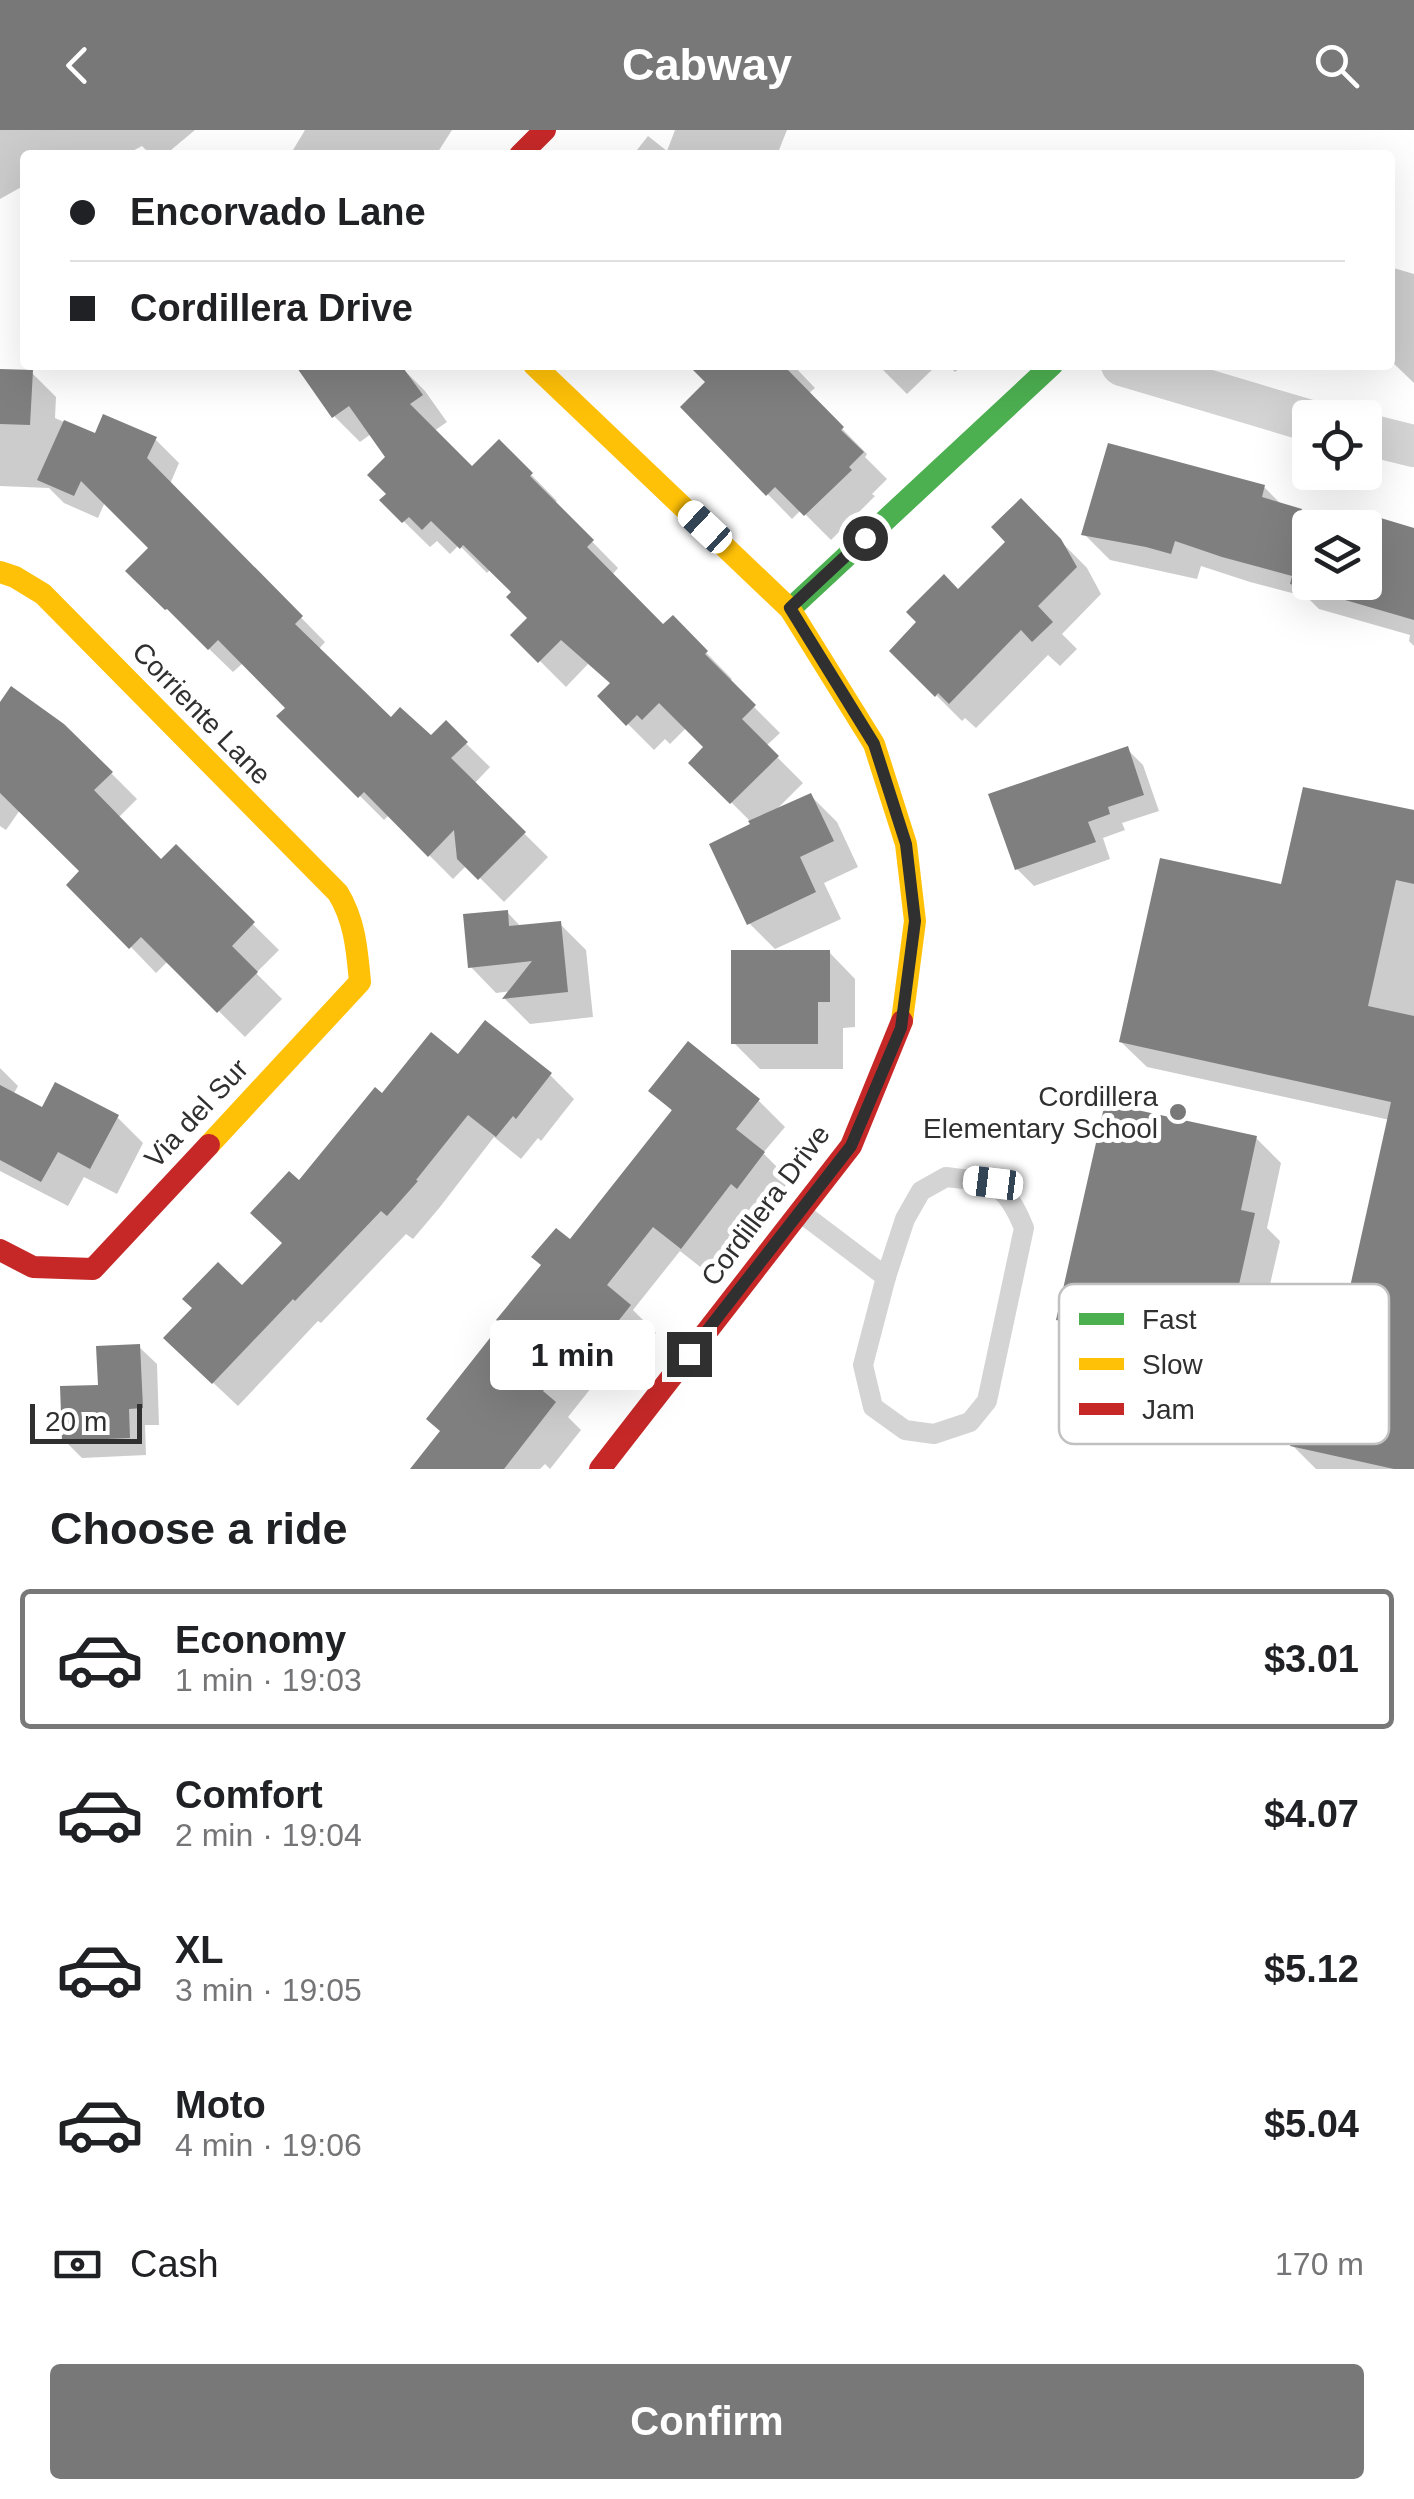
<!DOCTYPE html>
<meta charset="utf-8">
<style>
body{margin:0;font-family:Helvetica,sans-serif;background:#f2f2f2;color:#202124;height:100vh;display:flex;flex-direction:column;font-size:38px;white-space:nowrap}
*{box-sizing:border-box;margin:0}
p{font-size:32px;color:#757577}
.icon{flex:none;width:55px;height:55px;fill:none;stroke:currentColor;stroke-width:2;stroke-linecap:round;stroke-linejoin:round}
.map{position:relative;height:1339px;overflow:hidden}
.panel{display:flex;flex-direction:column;background:#fff;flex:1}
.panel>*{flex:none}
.hud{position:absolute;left:20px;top:20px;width:1375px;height:220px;border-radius:10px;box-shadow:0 10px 40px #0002;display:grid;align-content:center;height:220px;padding:0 50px;background:#fff}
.buttons{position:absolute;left:1292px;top:270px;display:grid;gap:20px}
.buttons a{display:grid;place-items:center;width:90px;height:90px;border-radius:10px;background:#fff;box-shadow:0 10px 40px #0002;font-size:50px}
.scale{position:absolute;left:30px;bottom:25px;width:112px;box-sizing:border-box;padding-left:10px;border:5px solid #303030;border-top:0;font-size:28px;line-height:35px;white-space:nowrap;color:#303030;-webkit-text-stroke:8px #fff;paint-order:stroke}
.end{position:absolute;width:45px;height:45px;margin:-22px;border:12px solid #303030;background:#fff;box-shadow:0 0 0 5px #fff}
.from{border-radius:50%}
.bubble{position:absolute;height:70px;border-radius:10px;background:#fff;box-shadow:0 10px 40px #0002;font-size:32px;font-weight:800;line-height:70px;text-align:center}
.car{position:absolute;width:30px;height:60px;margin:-30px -15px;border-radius:12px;box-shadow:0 0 8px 2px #0007;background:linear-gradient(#fff 24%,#345 0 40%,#fff 0 76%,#345 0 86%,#fff 0)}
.hud b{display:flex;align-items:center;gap:35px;height:95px;font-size:38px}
.hud b+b{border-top:2px solid #e0e0e0}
.hud i{width:25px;height:25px;background:#202124}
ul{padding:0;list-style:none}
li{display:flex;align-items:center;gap:30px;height:140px;margin:0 20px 15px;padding:0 30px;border:5px solid transparent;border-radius:10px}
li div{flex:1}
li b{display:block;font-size:38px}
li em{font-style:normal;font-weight:800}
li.selected{border-color:#787878}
li>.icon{width:90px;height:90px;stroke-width:1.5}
h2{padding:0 50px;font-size:45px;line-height:120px}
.pay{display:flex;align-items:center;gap:25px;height:110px;padding:0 50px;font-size:38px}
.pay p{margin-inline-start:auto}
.button{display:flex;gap:20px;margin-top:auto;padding:20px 50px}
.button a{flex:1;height:115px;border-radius:10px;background:#787878;color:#fff;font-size:40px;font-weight:800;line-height:115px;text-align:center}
header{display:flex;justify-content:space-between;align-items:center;height:130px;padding:0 50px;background:#787878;color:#fff;font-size:45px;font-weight:800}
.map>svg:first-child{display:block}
</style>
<header><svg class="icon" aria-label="back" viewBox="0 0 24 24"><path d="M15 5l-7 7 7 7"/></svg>Cabway<svg class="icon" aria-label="search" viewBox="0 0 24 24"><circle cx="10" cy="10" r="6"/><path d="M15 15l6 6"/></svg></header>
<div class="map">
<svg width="1414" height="1339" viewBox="0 0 1414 1339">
<rect width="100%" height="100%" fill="#fff"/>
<g fill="#0003">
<path d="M0,0H195L165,25H151L142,16L125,25H25V55L0,69Z"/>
<path d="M305,0H452L436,25H290Z"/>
<path d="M675,0H787L777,25H633L648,6L667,21Z"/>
<path d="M1390,137L1414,144V253L1390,230Z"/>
<path d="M308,235H399L425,261L447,292L434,301L472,339L499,312L557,371L554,373L618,438L612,445L664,498L673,489L732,549L729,552L780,603L766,616L803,653L775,681L811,666L837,692L858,737L824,753L841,789L775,819L749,793L754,695L692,633L707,617L687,597L670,614L665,609L654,620L600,566L612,555L588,534L566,557L514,505L530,488L515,462L491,439L487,443L459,415L450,424L437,411L430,417L382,370L389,364L388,328L371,304L360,312L334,286Z"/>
<path d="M691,235H793L815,258L808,264L867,324L865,327L887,349L872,364L875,366L831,410L801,380L792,389L683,277L709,252Z"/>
<path d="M878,235H937L907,264Z"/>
<path d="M948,235H963L955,242Z"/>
<path d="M0,240L32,243L56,267L55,288L96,306L155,309L179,333L170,354L325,512L318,520L391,591L431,609L446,594L490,637L474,654L548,727L504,772L467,735L453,749L389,685L384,690L280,586L288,578L243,533L233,542L128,441L151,418L105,372L98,388L64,373L49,358L0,356Z"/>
<path d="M1264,357L1282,375L1300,381L1311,392L1310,452H1365L1414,400V516L1409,511L1410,505L1319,479L1307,467L1250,452L1201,436L1197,449L1110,430L1084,404Z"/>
<path d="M1021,371L1087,438L1101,464L1062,504L1077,519L1060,536L1048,525L976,598L965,588L962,591L892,521L958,462L1009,412Z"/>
<path d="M0,576L63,595L137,669L118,688L161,732L176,718L279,820L256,843L282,869L245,907L168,831L156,843L131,817L82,741L20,680L6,700L0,696Z"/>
<path d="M1127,619L1143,635L1159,681L1122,693L1125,700L1103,708L1110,729L1034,756L1017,739Z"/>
<path d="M1414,683V1339H1316L1292,1315L1350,1169L1390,990L1147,937L1121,912L1283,757Z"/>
<path d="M507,782L522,798L560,794L586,820L593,887L530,894L505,869L511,861L496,863L470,836Z"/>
<path d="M829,822L855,849V897L843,898V939H760L734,913Z"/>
<path d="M688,915L759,971L785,997L763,1023L790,1050L764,1083L759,1079L708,1143L680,1121L633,1180L656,1203L627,1238L615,1228L568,1287L581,1300L550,1339L545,1334L540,1339H413L442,1302L570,1113L673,982L652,961Z"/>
<path d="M458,928L550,945L574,969L541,1011L538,1008L521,1029L494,1007L440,1077L413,1109L406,1104L321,1193L318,1191L238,1276L191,1232L242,1158L284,1114L299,1054L383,967Z"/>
<path d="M0,938L18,956L13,965L43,980L117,987L143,1013L117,1064L84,1047L68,1076L0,1041Z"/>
<path d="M1256,1008L1281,1033L1267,1098L1280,1111L1248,1250L1084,1214L1059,1189Z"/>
<path d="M139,1217L157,1234L159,1295H145L146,1325L82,1328L64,1310L100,1257Z"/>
</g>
<g fill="#7f7f7f">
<path d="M295,235H401L423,265L410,274L472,336L499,309L533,343L530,346L594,410L587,417L663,494L673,485L708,521L705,524L756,575L742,589L779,626L730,674L688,633L703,617L659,573L642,590L637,585L626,596L597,566L610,553L561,510L538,533L510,505L527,488L506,467L511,462L463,415L460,419L431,391L422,400L409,387L402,393L379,370L386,364L367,345L385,327L349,276L332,288Z"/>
<path d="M688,235H783L844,297L841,300L864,322L849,337L852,340L804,386L775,357L766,366L680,277L705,252Z"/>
<path d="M0,239L33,240L30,295L0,294Z"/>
<path d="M103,284L157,307L147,328L303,486L295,494L391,587L400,577L431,605L446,590L468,612L451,628L526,702L478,750L457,729L454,700L428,727L364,662L358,668L276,586L285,578L218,510L208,520L167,479L165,480L125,441L148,418L81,351L74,366L37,350L64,290L95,303Z"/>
<path d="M1108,313L1265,355L1262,367L1302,379L1300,386L1341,398H1310V452H1365V398H1360L1364,383L1414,398V490L1290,454L1292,446L1222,427L1175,411L1171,424L1146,417L1081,405Z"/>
<path d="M1021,368L1061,409L1077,437L1038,476L1053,492L1032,512L1021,500L949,574L938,563L935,567L889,521L916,492L906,482L944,444L958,459L1005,412L991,397Z"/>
<path d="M11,556L64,594L113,642L94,660L161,729L176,714L255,792L232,816L258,842L217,883L141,807L129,819L66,755L79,741L0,663V572Z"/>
<path d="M1128,616L1144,665L1108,677L1110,684L1088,692L1096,712L1015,740L988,664Z"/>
<path d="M1303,657L1414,680V754L1396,750L1368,876L1414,886V1339H1394L1290,1316L1324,1161L1348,1166L1391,972L1119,912L1160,728L1281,754Z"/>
<path d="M811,663L834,711L800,727L816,762L747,795L709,714L750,694L748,691Z"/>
<path d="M508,780L509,796L561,791L568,862L502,869L532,831L468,838L463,784Z"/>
<path d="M731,820H830V872H818V914H731Z"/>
<path d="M485,890L552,943L516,989L513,986L496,1007L468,985L416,1050L418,1051L387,1086L381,1081L295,1171L293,1169L212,1254L163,1208L192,1178L182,1169L218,1132L242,1155L282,1113L250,1083L289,1041L299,1050L375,957L382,963L431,902L458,924Z"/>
<path d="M688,911L760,969L736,999L765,1022L737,1059L731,1054L681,1119L653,1097L607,1155L631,1175L600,1214L588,1204L543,1261L556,1272L504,1339H410L440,1301L426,1289L501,1194L496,1190L541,1135L531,1127L556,1098L570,1109L672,980L648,961Z"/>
<path d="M55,952L119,985L90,1039L58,1022L41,1052L0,1030V955L42,977Z"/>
<path d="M1105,973L1257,1006L1241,1080L1255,1083L1223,1226L1056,1190Z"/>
<path d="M140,1214L143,1278L129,1279L130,1308L62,1311L60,1256L98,1255L96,1216Z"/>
</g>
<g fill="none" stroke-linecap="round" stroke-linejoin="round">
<g stroke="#d4d4d4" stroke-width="20">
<path d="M946,1047C993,1053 1005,1051 1024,1098L987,1271L970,1292L934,1304L905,1300L873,1277L863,1235L886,1147L905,1089L921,1061Z"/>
<path d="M800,1082L886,1147"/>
</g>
<g stroke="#d4d4d4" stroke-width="42">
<path d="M1122,235L1310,291"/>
<path d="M1365,304L1414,316"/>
</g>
<path stroke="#4caf50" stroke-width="22" d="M790,479L1052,235"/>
<g stroke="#ffc107" stroke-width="22">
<path d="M534,235L790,479L874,614L906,714L915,791L902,891"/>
<path d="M0,442L15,447L43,464L338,763C355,791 357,820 360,852L209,1015"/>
</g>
<g stroke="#c62828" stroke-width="22">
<path d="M520,25L545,0"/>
<path d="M0,1120L33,1137L93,1139L209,1015"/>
<path d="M600,1339L851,1016L902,891"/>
</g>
</g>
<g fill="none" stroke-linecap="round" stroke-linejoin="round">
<path stroke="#303030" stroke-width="12" d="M689,1224L851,1016L901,898L915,791L906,714L874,614L790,478L865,408"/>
</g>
<circle fill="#787878" stroke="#fff" stroke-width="4" cx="1178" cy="982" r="10"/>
<g text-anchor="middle" stroke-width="10" stroke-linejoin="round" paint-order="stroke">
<g font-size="28" fill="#303030" stroke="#fff">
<text transform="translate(202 583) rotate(46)" y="10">Corriente Lane</text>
<text transform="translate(196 983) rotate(-47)" y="10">Via del Sur</text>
<text transform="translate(765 1075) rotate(-53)" y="10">Cordillera Drive</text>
</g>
<g font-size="28" fill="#303030" stroke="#fff" text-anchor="end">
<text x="1158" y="976">Cordillera<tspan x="1158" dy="32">Elementary School</tspan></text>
</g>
</g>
<rect x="1059" y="1154" width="330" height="160" rx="15" fill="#fff" stroke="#c1c1c1" stroke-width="2.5"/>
<rect x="1079" y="1183" width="45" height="12" fill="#4caf50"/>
<rect x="1079" y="1228" width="45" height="12" fill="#ffc107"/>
<rect x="1079" y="1273" width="45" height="12" fill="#c62828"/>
<g font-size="28" fill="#303030">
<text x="1142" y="1199">Fast</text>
<text x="1142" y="1244">Slow</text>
<text x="1142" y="1289">Jam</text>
</g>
</svg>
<div class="buttons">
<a><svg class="icon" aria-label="locate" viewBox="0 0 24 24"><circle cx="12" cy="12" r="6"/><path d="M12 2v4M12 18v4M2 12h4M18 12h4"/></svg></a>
<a><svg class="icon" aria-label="layers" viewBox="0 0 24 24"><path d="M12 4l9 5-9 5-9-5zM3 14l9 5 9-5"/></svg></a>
</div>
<div class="scale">20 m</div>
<i class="end from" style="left:865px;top:408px"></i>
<i class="end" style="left:689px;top:1224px"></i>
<div class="bubble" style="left:490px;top:1190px;width:165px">1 min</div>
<i class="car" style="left:705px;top:397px;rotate:313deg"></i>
<i class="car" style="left:993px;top:1053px;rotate:277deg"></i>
<div class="hud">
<b><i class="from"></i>Encorvado Lane</b>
<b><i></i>Cordillera Drive</b>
</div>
</div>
<section class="panel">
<h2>Choose a ride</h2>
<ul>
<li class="selected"><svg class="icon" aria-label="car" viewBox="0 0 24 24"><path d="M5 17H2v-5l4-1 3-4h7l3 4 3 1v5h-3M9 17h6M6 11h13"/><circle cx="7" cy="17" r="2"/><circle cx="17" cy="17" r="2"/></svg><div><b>Economy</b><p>1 min · 19:03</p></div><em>$3.01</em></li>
<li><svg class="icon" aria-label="car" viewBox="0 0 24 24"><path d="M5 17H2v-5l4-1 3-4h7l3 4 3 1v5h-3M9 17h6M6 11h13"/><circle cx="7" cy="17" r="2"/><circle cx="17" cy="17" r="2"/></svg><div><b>Comfort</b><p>2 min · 19:04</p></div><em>$4.07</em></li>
<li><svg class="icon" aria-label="car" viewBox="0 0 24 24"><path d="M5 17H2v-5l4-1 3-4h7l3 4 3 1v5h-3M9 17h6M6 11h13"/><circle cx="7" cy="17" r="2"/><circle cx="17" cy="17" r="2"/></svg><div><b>XL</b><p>3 min · 19:05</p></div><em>$5.12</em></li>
<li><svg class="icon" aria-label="car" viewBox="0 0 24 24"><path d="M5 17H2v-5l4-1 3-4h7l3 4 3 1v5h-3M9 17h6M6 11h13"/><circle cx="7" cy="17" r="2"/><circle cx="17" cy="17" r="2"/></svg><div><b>Moto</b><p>4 min · 19:06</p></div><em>$5.04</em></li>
</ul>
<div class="pay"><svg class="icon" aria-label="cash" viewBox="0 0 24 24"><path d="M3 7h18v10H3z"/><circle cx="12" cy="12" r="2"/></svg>Cash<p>170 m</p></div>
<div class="button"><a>Confirm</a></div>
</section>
